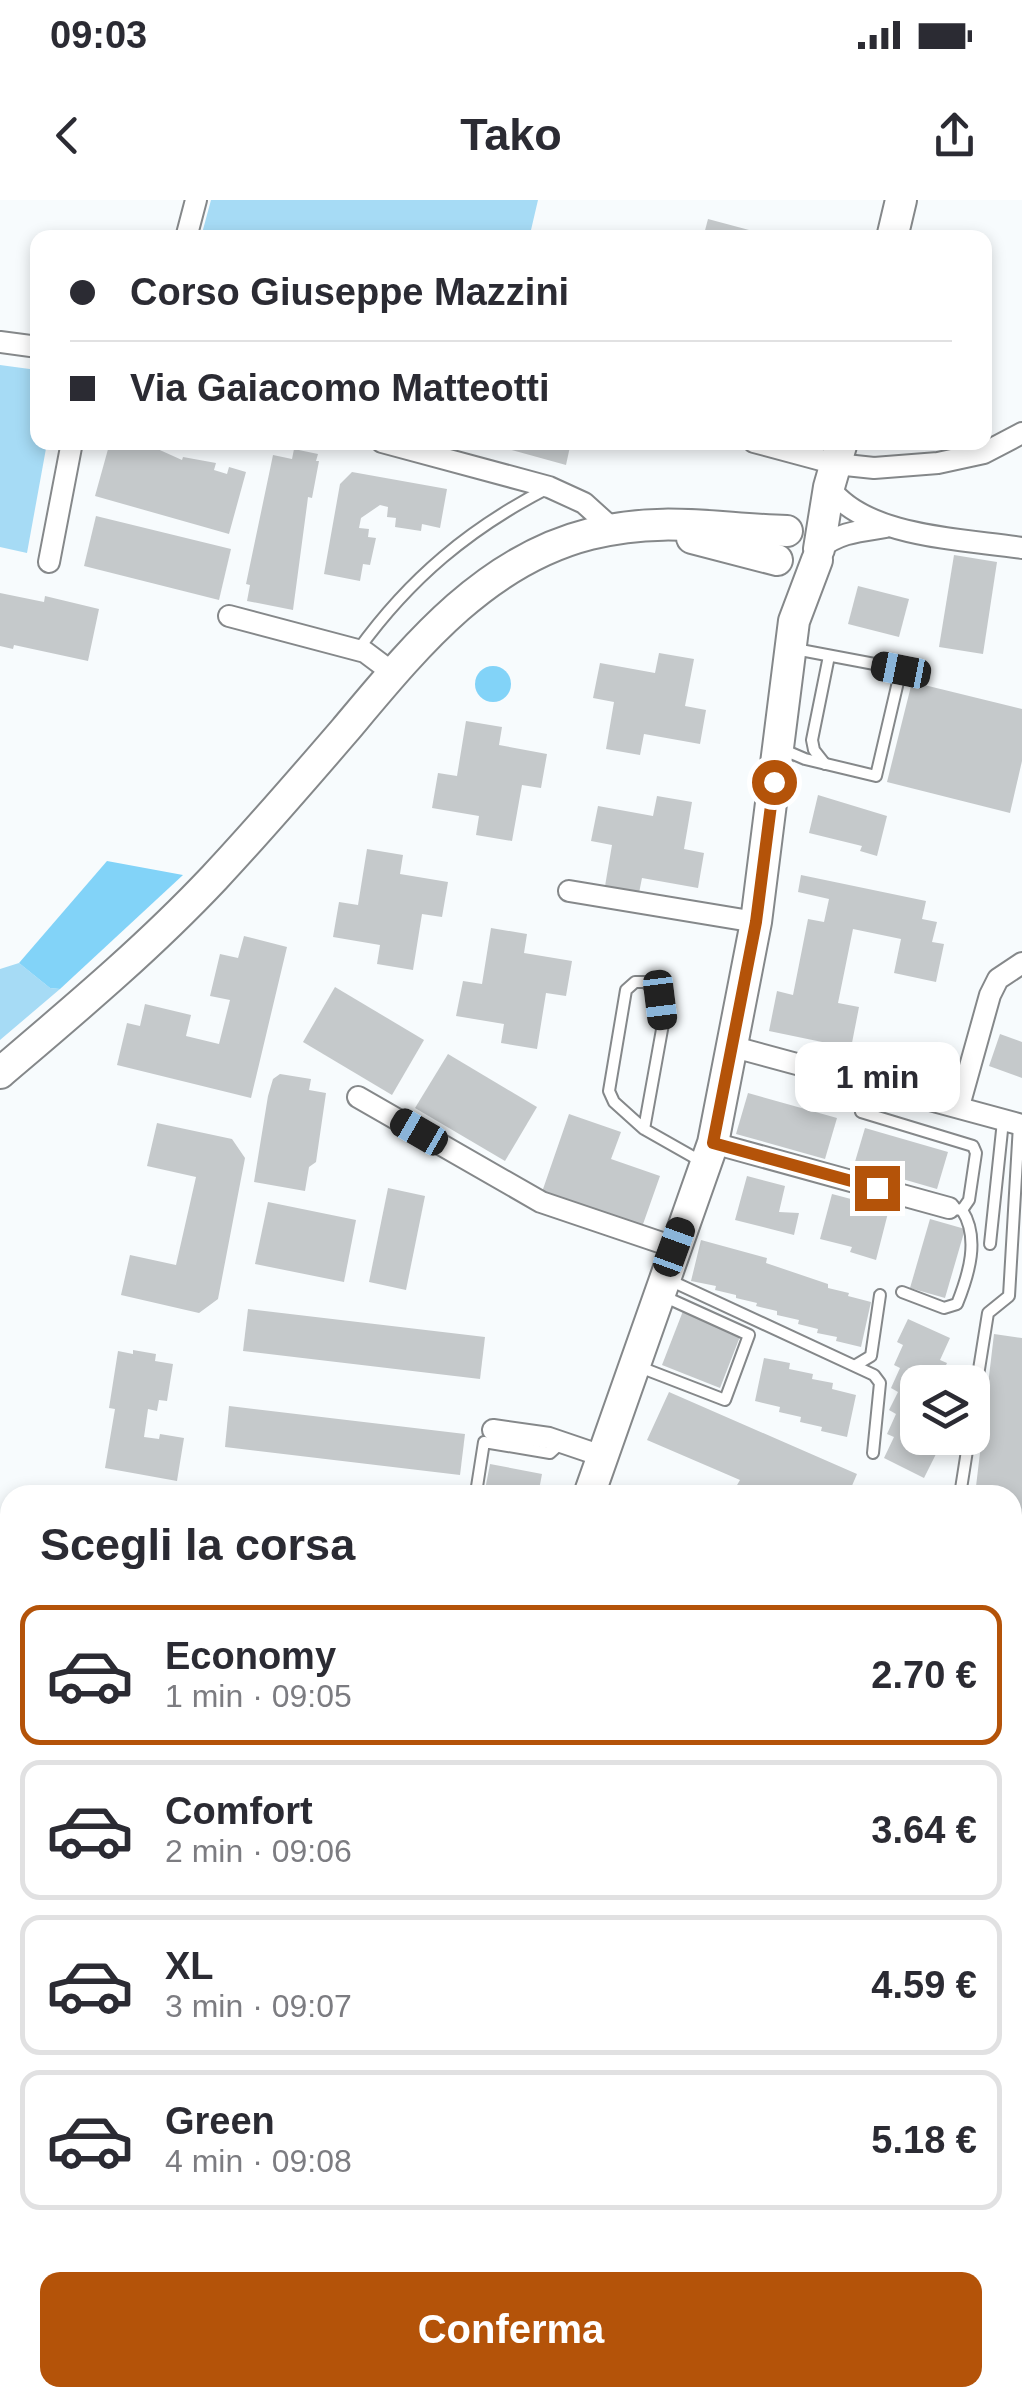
<!DOCTYPE html>
<html lang="it">
<meta charset="utf-8">
<style>
body{margin:0;font-family:Helvetica,sans-serif;background:#f7f7f7;color:#2b2b33;height:100vh;display:flex;flex-direction:column;font-size:38px;white-space:nowrap}
*{box-sizing:border-box;margin:0}
p{font-size:32px;color:#7c7c81}
.icon{flex:none;width:55px;height:55px;fill:none;stroke:currentColor;stroke-width:2;stroke-linecap:round;stroke-linejoin:round}
.map{position:relative;flex:1;overflow:hidden}
.side{position:absolute;left:0px;top:1285px;width:1022px;height:922px;display:flex;flex-direction:column;background:#fff;border-radius:30px 30px 0 0;box-shadow:0 5px 15px #0003}
.side>*{flex:none}
.hud{position:absolute;left:30px;top:30px;width:962px;height:220px;border-radius:20px;box-shadow:0 5px 15px #0003;display:grid;align-content:center;height:220px;padding:0 40px;background:#fff}
.fabs{position:absolute;left:900px;top:1165px;display:grid;gap:20px}
.fabs a{display:grid;place-items:center;width:90px;height:90px;border-radius:20px;background:#fff;box-shadow:0 5px 15px #0003;font-size:50px}
.end{position:absolute;width:45px;height:45px;margin:-22px;border:12px solid #b45309;background:#fff;box-shadow:0 0 0 5px #fff}
.from{border-radius:50%}
.bubble{position:absolute;height:70px;border-radius:20px;background:#fff;box-shadow:0 5px 15px #0003;font-size:32px;font-weight:800;line-height:70px;text-align:center}
.car{position:absolute;width:30px;height:60px;margin:-30px -15px;border-radius:12px;box-shadow:0 0 8px 2px #0007;background:linear-gradient(#222 24%,#8ab4d8 0 40%,#222 0 76%,#8ab4d8 0 86%,#222 0)}
.hud b{display:flex;align-items:center;gap:35px;height:95px;font-size:38px}
.hud b+b{border-top:2px solid #e1e1e2}
.hud i{width:25px;height:25px;background:#2b2b33}
ul{padding:0;list-style:none}
li{display:flex;align-items:center;gap:30px;height:140px;margin:0 20px 15px;padding:0 20px;border:5px solid #e1e1e2;border-radius:20px}
li div{flex:1}
li b{display:block;font-size:38px}
li em{font-style:normal;font-weight:800}
li.current{border-color:#b45309}
li>.icon{width:90px;height:90px;stroke-width:1.5}
h2{padding:0 40px;font-size:45px;line-height:120px}
.cta{display:flex;gap:20px;margin-top:auto;padding:20px 40px}
.cta a{flex:1;height:115px;border-radius:20px;background:#b45309;color:#fff;font-size:40px;font-weight:800;line-height:115px;text-align:center}
.status{display:flex;justify-content:space-between;align-items:center;height:70px;padding:0 50px;background:#fff;direction:ltr}
.status svg{height:28px;fill:currentColor}
header{display:flex;justify-content:space-between;align-items:center;height:130px;padding:0 40px;background:#fff;font-size:45px;font-weight:800}
.map>svg:first-child{display:block}
</style>
<div class="status"><b>09:03</b><svg viewBox="0 0 49 12"><path d="M0 12V9h3v3zM5 12V6h3v6zM10 12V3h3v9zM15 12V0h3v12zM26 1h20v11H26zM47 4h2v5h-2z"/></svg></div>
<header><svg class="icon" aria-label="back" viewBox="0 0 24 24"><path d="M15 5l-7 7 7 7"/></svg>Tako<svg class="icon" aria-label="share" viewBox="0 0 24 24"><path d="M12 15V3M7 8l5-5 5 5M5 13v7h14v-7"/></svg></header>
<div class="map">
<svg width="1022" height="2207" viewBox="0 0 1022 2207">
<rect width="100%" height="100%" fill="#f7fbfd"/>
<g fill="#a6dbf5">
<path d="M211,0H538L531,30L566,34L565,38L201,37Z"/>
<path d="M0,165L37,170L38,242L47,243L27,353L0,347Z"/>
<path d="M19,763L50,788L60,789L0,840V769Z"/>
</g>
<g fill="#82d3f8">
<circle cx="493" cy="484" r="18"/>
<path d="M107,661L183,675L60,789L50,788L19,763Z"/>
</g>
<g fill="#c5c9cb">
<path d="M708,19L772,36V38H703Z"/>
<path d="M110,242H123L122,245L134,248L136,242H142L182,260L183,257L216,263L214,270L227,274L229,267L246,272L229,334L95,296Z"/>
<path d="M482,242H571L566,265Z"/>
<path d="M294,249L318,254L316,261H319L312,298L308,297L307,305L293,410L247,401L250,385L246,384L273,255L292,259Z"/>
<path d="M352,272L447,289L440,328L422,324L421,331L395,327L396,318L387,317L388,307L380,305L361,318L359,328L369,329L368,337L376,338L370,365L363,364L360,381L324,374L340,284Z"/>
<path d="M96,316L231,349L219,400L84,366Z"/>
<path d="M954,355L997,362L983,454L939,447Z"/>
<path d="M858,386L909,399L899,437L848,424Z"/>
<path d="M0,393L44,402L45,396L99,409L88,461L14,445L13,449L0,446Z"/>
<path d="M659,453L694,459L685,506L706,510L700,544L644,534L640,555L606,549L614,502L593,498L600,463L655,473Z"/>
<path d="M912,482L1022,509V561L1010,613L887,582Z"/>
<path d="M466,521L502,527L499,545L547,554L541,588L522,585L512,641L476,635L479,616L432,608L438,573L457,576Z"/>
<path d="M818,595L887,616L877,656L860,651L862,646L809,633Z"/>
<path d="M657,596L692,602L684,649L704,653L698,688L642,678L638,698L604,692L612,645L591,641L598,606L653,616Z"/>
<path d="M367,649L403,655L400,674L448,682L442,717L422,714L413,770L377,764L380,745L333,737L339,702L358,705Z"/>
<path d="M801,675L926,701L922,719L937,722L932,742L944,744L936,782L894,773L901,739L853,729L838,803L859,807L851,848L769,831L777,791L793,795L808,719L824,722L829,699L798,692Z"/>
<path d="M491,728L527,734L524,753L572,761L566,796L546,793L537,849L501,843L504,824L456,816L463,781L482,784Z"/>
<path d="M244,736L287,747L251,898L117,865L127,823L140,826L145,804L191,815L186,836L219,844L230,800L210,796L220,754L238,758Z"/>
<path d="M335,787L424,840L392,895L303,842Z"/>
<path d="M1000,834L1022,842V878L989,866Z"/>
<path d="M448,854L537,907L505,961L415,908Z"/>
<path d="M280,874L311,879L309,890L326,893L316,962L309,967L305,991L254,982L268,896L273,879Z"/>
<path d="M748,893L837,918L825,959L736,934Z"/>
<path d="M569,914L621,932L611,959L660,976L642,1027L542,992Z"/>
<path d="M157,923L232,939L245,958L218,1099L199,1113L121,1095L130,1055L176,1065L196,977L147,966Z"/>
<path d="M865,928L948,952L937,989L854,965Z"/>
<path d="M747,976L785,986L779,1012L799,1013L794,1035L735,1020Z"/>
<path d="M388,988L425,996L406,1090L369,1082Z"/>
<path d="M832,994L889,1009L876,1060L850,1052L852,1047L820,1039Z"/>
<path d="M268,1002L356,1020L344,1082L255,1064Z"/>
<path d="M930,1019L965,1029L945,1098L910,1088Z"/>
<path d="M701,1040L767,1058L766,1063L828,1084V1088L849,1093L848,1096L871,1102L861,1147L836,1141L837,1137L817,1133L818,1129L798,1124L799,1120L777,1115V1111L756,1106L757,1103L736,1098V1095L715,1090L716,1086L691,1081Z"/>
<path d="M248,1109L485,1137L480,1179L243,1151Z"/>
<path d="M683,1111L741,1134L720,1188L662,1165Z"/>
<path d="M908,1119L950,1138L940,1160L947,1163L938,1182H918V1238H937L930,1251L936,1254L924,1278L884,1258L894,1237L887,1234L896,1214L889,1210L898,1192L891,1188L900,1168L894,1165L903,1145L897,1142Z"/>
<path d="M994,1134L1022,1138V1335L1012,1334V1295H975Z"/>
<path d="M133,1150L156,1154L155,1161L173,1164L167,1201L159,1200L157,1211L148,1209L144,1237L159,1239L160,1234L184,1238L177,1281L105,1268L115,1209L109,1208L118,1151L133,1154Z"/>
<path d="M764,1158L790,1163L789,1169L813,1174L812,1179L833,1183L832,1189L856,1195L847,1237L821,1231L822,1227L800,1222L801,1217L779,1212L780,1207L755,1201Z"/>
<path d="M669,1192L857,1274L848,1295H772L757,1289L753,1295L733,1292L740,1280L647,1240Z"/>
<path d="M229,1206L465,1234L460,1275L225,1247Z"/>
<path d="M490,1264L542,1274L538,1295H484Z"/>
<path d="M1012,1379L1022,1386V1437L1012,1430Z"/>
<path d="M1012,1500L1022,1506V1556L1012,1550Z"/>
<path d="M2,1518L10,1520V1567L0,1564Z"/>
<path d="M0,1578L10,1581V1632L0,1629Z"/>
<path d="M0,1674L10,1677V1739L1,1774Z"/>
<path d="M1022,1699V1765L1012,1775V1710Z"/>
<path d="M1012,1973L1022,1977V2067L1012,2089Z"/>
<path d="M0,2000L10,2002V2058L0,2056Z"/>
<path d="M1020,2181L1022,2207H988L986,2204L996,2198H1012V2186Z"/>
<path d="M181,2198H241L237,2207H187L178,2204Z"/>
<path d="M400,2198H435L445,2207H410Z"/>
<path d="M593,2198H632L623,2207H603Z"/>
<path d="M718,2198H857L867,2207H709Z"/>
</g>
<g fill="none" stroke-linecap="round" stroke-linejoin="round">
<defs>
<g id="lane">
<path d="M358,450C410,378 470,328 548,288"/>
<path d="M784,550L805,559L876,576L901,469L795,449"/>
<path d="M825,564L814,550L812,540L829,456"/>
<path d="M861,912L973,946L976,953L969,1000L962,1010L949,1008"/>
<path d="M644,929L614,902L609,891L626,790L635,782H646L660,800L663,824L644,929L704,963"/>
<path d="M990,1044L1003,921"/>
<path d="M667,1079L874,1175L880,1183L873,1253"/>
<path d="M902,1092L944,1108L957,1104C969,1074 980,1038 962,1010"/>
<path d="M856,1165L871,1156L880,1095"/>
<path d="M637,1166L725,1200L749,1135L663,1096"/>
<path d="M972,1213L988,1113L1009,1096L1019,925"/>
<path d="M476,1293L484,1242L550,1253L561,1243"/>
<path d="M960,1295L969,1238"/>
<path d="M1012,1338L1022,1345"/>
<path d="M1012,1366L1022,1373"/>
<path d="M1012,1573L1022,1581"/>
<path d="M1012,2130L1022,2105"/>
<path d="M1012,2149L1022,2161"/>
</g>
<g id="street">
<path d="M186,38L196,0"/>
<path d="M0,142L38,147"/>
<path d="M382,242L549,287L584,303L614,330"/>
<path d="M754,242L836,264L874,268L938,263L984,253L1022,233"/>
<path d="M829,287C865,338 965,339 1022,348"/>
<path d="M819,349C839,332 861,331 886,327"/>
<path d="M49,362L72,242"/>
<path d="M229,416L365,452L393,473"/>
<path d="M569,691L756,722"/>
<path d="M734,847L1022,925"/>
<path d="M358,897L541,1002L674,1047"/>
<path d="M959,906L990,795L998,779L1022,763"/>
<path d="M713,943L949,1008"/>
<path d="M493,1230L549,1238L602,1256"/>
<path d="M0,1353L10,1361"/>
<path d="M0,1463L10,1434"/>
<path d="M1012,1663L1022,1660"/>
<path d="M1012,1916L1022,1896"/>
<path d="M1012,1946L1022,1941"/>
<path d="M0,1972L10,1975"/>
<path d="M0,2166L10,2169"/>
<path d="M95,2198L124,2207"/>
<path d="M907,2207L908,2198"/>
</g>
<g id="secondary">
<path d="M892,38L901,0"/>
<path d="M692,338L777,360"/>
<path d="M819,349L829,287L842,242"/>
<path d="M0,873C74,810 147,749 214,678C259,630 302,580 345,530C413,449 483,361 590,334C663,316 716,329 787,331"/>
<path d="M589,1295L713,943L756,722L794,421L817,360"/>
<path d="M271,2207L274,2198"/>
</g>
</defs>
<use href="#lane" stroke="#85888a" stroke-width="14"/>
<use href="#street" stroke="#85888a" stroke-width="24"/>
<use href="#secondary" stroke="#85888a" stroke-width="34"/>
<use href="#lane" stroke="#fff" stroke-width="10"/>
<use href="#street" stroke="#fff" stroke-width="20"/>
<use href="#secondary" stroke="#fff" stroke-width="30"/>
</g>
<g fill="none" stroke-linecap="round" stroke-linejoin="round">
<path stroke="#b45309" stroke-width="12" d="M774,582L756,722L713,943L877,988"/>
</g>
</svg>
<div class="fabs">
<a><svg class="icon" aria-label="layers" viewBox="0 0 24 24"><path d="M12 4l9 5-9 5-9-5zM3 14l9 5 9-5"/></svg></a>
</div>
<i class="end from" style="left:774px;top:582px"></i>
<i class="end" style="left:877px;top:988px"></i>
<div class="bubble" style="left:795px;top:842px;width:165px">1 min</div>
<i class="car" style="left:901px;top:470px;rotate:281deg"></i>
<i class="car" style="left:660px;top:800px;rotate:173deg"></i>
<i class="car" style="left:419px;top:932px;rotate:300deg"></i>
<i class="car" style="left:674px;top:1047px;rotate:20deg"></i>
<div class="hud">
<b><i class="from"></i>Corso Giuseppe Mazzini</b>
<b><i></i>Via Gaiacomo Matteotti</b>
</div>
<section class="side">
<h2>Scegli la corsa</h2>
<ul>
<li class="current"><svg class="icon" aria-label="car" viewBox="0 0 24 24"><path d="M5 17H2v-5l4-1 3-4h7l3 4 3 1v5h-3M9 17h6M6 11h13"/><circle cx="7" cy="17" r="2"/><circle cx="17" cy="17" r="2"/></svg><div><b>Economy</b><p>1 min · 09:05</p></div><em>2.70 €</em></li>
<li><svg class="icon" aria-label="car" viewBox="0 0 24 24"><path d="M5 17H2v-5l4-1 3-4h7l3 4 3 1v5h-3M9 17h6M6 11h13"/><circle cx="7" cy="17" r="2"/><circle cx="17" cy="17" r="2"/></svg><div><b>Comfort</b><p>2 min · 09:06</p></div><em>3.64 €</em></li>
<li><svg class="icon" aria-label="car" viewBox="0 0 24 24"><path d="M5 17H2v-5l4-1 3-4h7l3 4 3 1v5h-3M9 17h6M6 11h13"/><circle cx="7" cy="17" r="2"/><circle cx="17" cy="17" r="2"/></svg><div><b>XL</b><p>3 min · 09:07</p></div><em>4.59 €</em></li>
<li><svg class="icon" aria-label="car" viewBox="0 0 24 24"><path d="M5 17H2v-5l4-1 3-4h7l3 4 3 1v5h-3M9 17h6M6 11h13"/><circle cx="7" cy="17" r="2"/><circle cx="17" cy="17" r="2"/></svg><div><b>Green</b><p>4 min · 09:08</p></div><em>5.18 €</em></li>
</ul>
<div class="cta"><a>Conferma</a></div>
</section>
</div>
